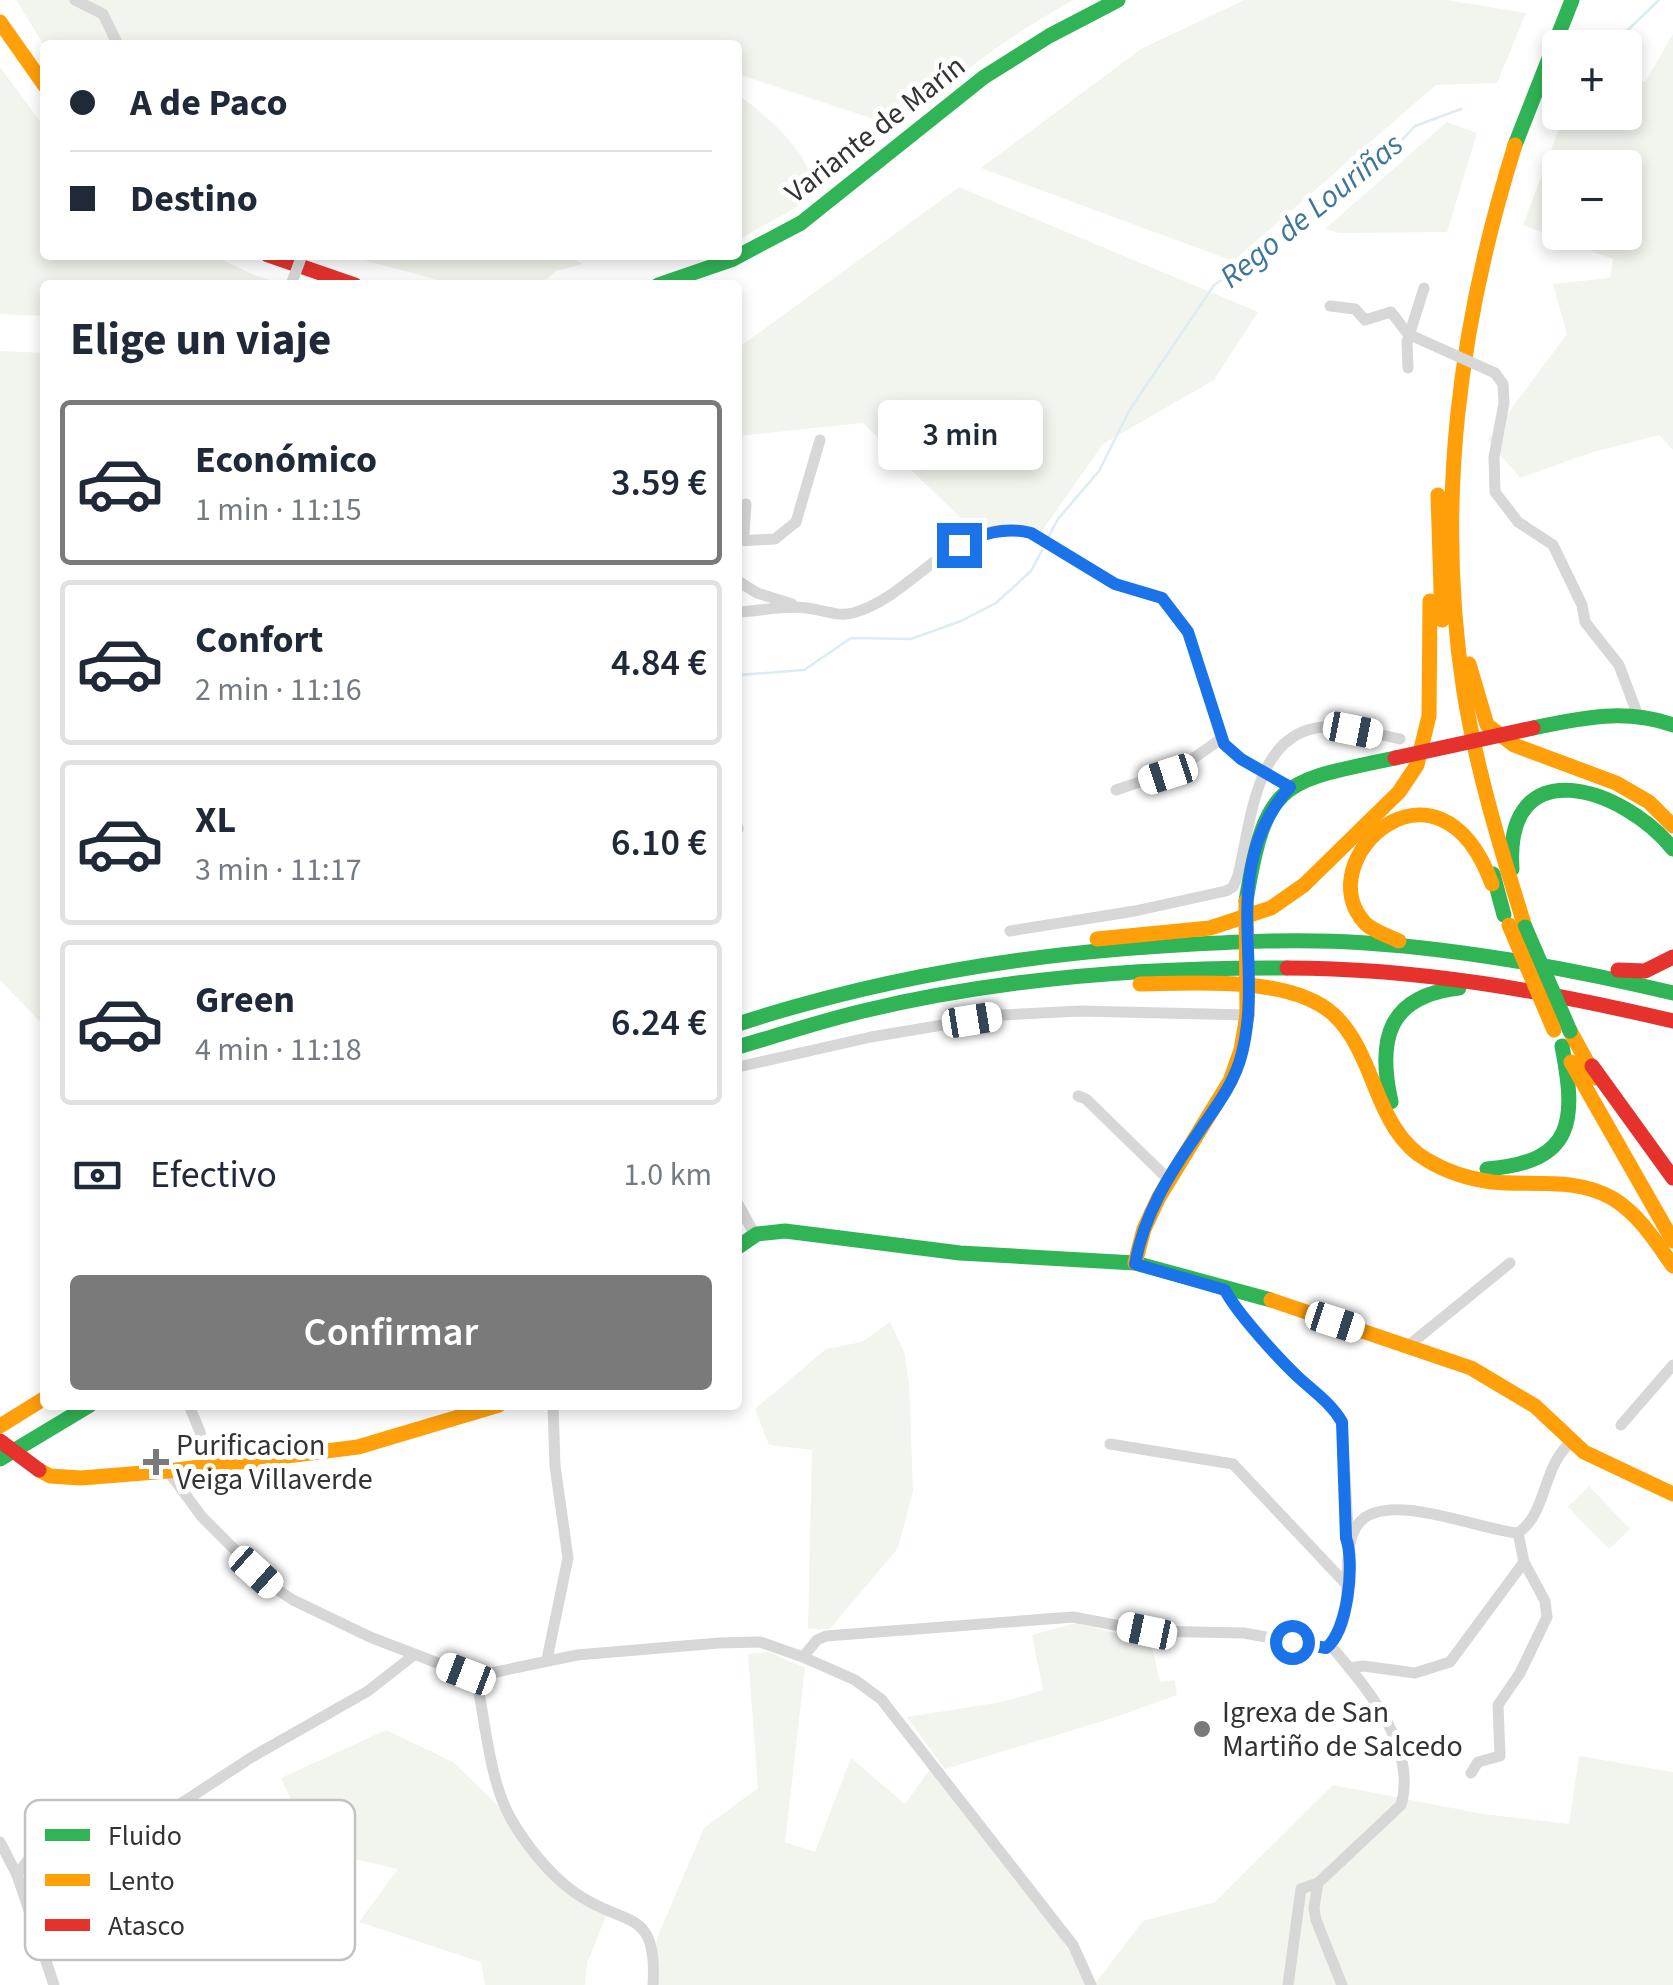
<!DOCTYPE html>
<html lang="es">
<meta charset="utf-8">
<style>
body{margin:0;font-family:"Source Sans 3",sans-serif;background:#f2f2f3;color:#1f2937;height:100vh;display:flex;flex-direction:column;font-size:38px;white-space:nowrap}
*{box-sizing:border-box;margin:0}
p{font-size:32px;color:#747a83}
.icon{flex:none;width:55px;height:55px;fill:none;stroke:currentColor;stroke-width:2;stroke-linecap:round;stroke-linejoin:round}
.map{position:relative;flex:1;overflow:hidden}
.sheet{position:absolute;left:40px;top:280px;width:702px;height:1130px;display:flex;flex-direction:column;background:#fff;border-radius:10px;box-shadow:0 5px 15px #0003}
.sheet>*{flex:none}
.banner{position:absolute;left:40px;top:40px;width:702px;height:220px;border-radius:10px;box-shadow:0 5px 15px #0003;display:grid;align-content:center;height:220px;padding:0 30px;background:#fff}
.fabs{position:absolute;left:1542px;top:30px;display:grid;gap:20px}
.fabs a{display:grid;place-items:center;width:100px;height:100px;border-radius:10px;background:#fff;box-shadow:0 5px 15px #0003;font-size:50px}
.end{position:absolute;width:45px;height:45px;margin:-22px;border:12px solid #1a73e8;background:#fff;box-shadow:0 0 0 5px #fff}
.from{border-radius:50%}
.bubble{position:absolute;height:70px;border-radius:10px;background:#fff;box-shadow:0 5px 15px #0003;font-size:32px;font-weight:600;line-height:70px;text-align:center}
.car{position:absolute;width:30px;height:60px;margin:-30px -15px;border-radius:12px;box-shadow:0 0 8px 2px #0007;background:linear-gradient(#fff 24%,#345 0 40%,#fff 0 76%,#345 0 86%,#fff 0)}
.banner b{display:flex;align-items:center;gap:35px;height:95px;font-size:38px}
.banner b+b{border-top:2px solid #e0e1e3}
.banner i{width:25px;height:25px;background:#1f2937}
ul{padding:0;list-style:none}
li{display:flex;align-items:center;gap:30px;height:165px;margin:0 20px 15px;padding:0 10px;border:5px solid #e0e1e3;border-radius:10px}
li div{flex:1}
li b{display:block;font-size:38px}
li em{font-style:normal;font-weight:600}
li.current{border-color:#7a7a7a}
li>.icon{width:90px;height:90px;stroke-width:1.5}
h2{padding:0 30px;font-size:45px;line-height:120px}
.pay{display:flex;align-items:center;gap:25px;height:110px;padding:0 30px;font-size:38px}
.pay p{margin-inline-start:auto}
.action{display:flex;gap:20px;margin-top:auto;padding:20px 30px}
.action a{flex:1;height:115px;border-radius:10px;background:#7a7a7a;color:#fff;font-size:40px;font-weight:600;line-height:115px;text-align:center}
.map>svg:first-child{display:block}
</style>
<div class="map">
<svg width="1673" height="1985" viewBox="0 0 1673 1985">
<rect width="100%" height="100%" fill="#fff"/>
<g fill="#f1f5ed" fill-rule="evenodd">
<path d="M16,0H1074C1010,34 952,80 895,126L738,74V45L45,47Z"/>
<path d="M1244,0H1446L1526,13L1497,83L1436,85L1233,261L981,168L1141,49Z"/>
<path d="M1673,34V450L1659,435L1590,453L1520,478L1488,440L1567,334L1553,284L1610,278L1613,259L1523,225L1565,113L1625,112V86L1646,81ZM1560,168H1625V232H1560Z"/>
<path d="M0,67L45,128V255H212L252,274L286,285H45V316L0,314Z"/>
<path d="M740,96C772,120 814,155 814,197L738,240Z"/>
<path d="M1447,122L1477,133L1447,232L1339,233L1325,229Z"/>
<path d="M959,187L1258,312L1214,380L1103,444L1042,531L1014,522L976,533L863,423L738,436V348Z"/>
<path d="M345,255H569L582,264L556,271L547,279L509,285L453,284Z"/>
<path d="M0,351L45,353V1027L0,980Z"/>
<path d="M890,1322L904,1352L909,1381L913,1491L898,1548L830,1629H808L812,1450L769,1445L755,1409L826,1349L862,1342Z"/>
<path d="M1589,1486L1630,1529L1609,1549L1568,1507Z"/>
<path d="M1076,1623L1151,1642L1160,1682L1175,1680L1177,1695L1116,1717L945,1769L907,1717L1002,1702L1043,1690L1032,1635Z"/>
<path d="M769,1652L805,1668L785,1842L815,1852L851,1758L905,1804L933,1765L1034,1895L1091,1985H653L657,1938L704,1828L758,1788L748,1654Z"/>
<path d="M386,1730L453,1762L509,1816L574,1892L608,1911L587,1964L585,1985H485L481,1962L359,1922L398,1869L314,1850L281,1778Z"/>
<path d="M1579,1756L1673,1772V1985H1094L1143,1921L1215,1902L1333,1785L1483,1814L1569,1824Z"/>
</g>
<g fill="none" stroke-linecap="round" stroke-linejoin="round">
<g stroke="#ddebf3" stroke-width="2.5">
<path d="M1609,48L1659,0"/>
<path d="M1049,536L1058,519L1099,471L1129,411L1214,285L1281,241L1381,162L1415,126L1461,109"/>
<path d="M738,675L804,670L851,638L911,639L961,621L996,603L1031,571L1042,550"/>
</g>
<g stroke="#d7d7d7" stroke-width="11">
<path d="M75,0L103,14L118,45"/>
<path d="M1330,306L1355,309L1365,320L1391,312L1408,334"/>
<path d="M1408,368L1407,342L1424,288"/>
<path d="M1495,373L1503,384L1504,403L1494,457L1495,492L1518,522L1553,545L1582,605L1585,622L1619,665L1637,713"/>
<path d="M738,535L744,533L746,504"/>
<path d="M738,541L775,539L796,522L820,440"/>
<path d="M738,581L757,593L792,604"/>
<path d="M738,612C760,611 786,605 807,608C823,610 837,617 853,613C916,596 956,513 1031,533L1115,584L1162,598L1188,631L1224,744L1241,759L1290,787"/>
<path d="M1116,790L1178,769L1221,739"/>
<path d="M738,828V829"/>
<path d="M1010,931L1135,911L1226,891L1233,887L1238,875C1251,825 1254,739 1316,728C1342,723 1375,734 1400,739"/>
<path d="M738,1067L871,1037L1002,1015L1080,1011L1247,1015"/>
<path d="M1078,1096L1086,1099L1167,1178"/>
<path d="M738,1204L755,1235"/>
<path d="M1225,1290C1236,1312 1278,1358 1297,1376C1313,1391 1331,1403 1342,1422L1349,1546"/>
<path d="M1408,1346L1510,1263"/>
<path d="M189,1405L200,1432L206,1466"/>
<path d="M1621,1425L1673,1365"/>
<path d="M1110,1444L1233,1464L1347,1585"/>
<path d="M168,1471L202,1517L270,1585L293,1600L370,1637L466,1674L491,1673L577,1655L719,1643L760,1642L803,1657L817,1640L826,1636L1073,1617L1147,1631L1244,1633L1326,1648C1363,1619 1334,1554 1359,1523C1387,1489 1482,1531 1518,1533C1548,1513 1542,1463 1573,1441"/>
<path d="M1330,1645C1365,1685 1418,1747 1401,1805L1318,1883L1314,1908L1316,1920L1342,1985"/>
<path d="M803,1657L855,1680L881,1699L1073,1945L1091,1985"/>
<path d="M547,1659L568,1558L555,1466L553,1405"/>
<path d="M1349,1668L1363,1666L1415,1673L1450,1662L1524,1562"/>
<path d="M476,1676C485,1719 489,1779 510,1817C525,1844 549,1874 574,1892C623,1928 658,1905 653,1985"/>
<path d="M1471,1773L1478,1762L1500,1756L1498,1705L1520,1673L1547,1617L1545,1601L1524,1562L1518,1533"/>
<path d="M0,1842L17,1875L54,1985"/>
<path d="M17,1875L43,1840L57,1833L106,1826L177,1806L252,1757L368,1691L414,1655"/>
<path d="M1288,1985L1301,1889L1318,1883"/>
</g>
<g stroke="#30b455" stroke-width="15">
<path d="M1515,145L1572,0"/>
<path d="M658,285L731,260L801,223L984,77L1049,36L1118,0"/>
<path d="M1533,728C1581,718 1625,708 1673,725"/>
<path d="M1512,869C1504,748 1623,787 1673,849"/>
<path d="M1493,874L1504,915"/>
<path d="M1246,901C1266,779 1282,782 1395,758"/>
<path d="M738,1024C876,979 1017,955 1162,946C1230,942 1298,938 1366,943C1470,950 1572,969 1673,993"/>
<path d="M738,1047C779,1035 821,1021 863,1011C1000,978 1146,967 1287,968"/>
<path d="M1391,1102C1377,1039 1388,996 1459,988"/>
<path d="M1487,1169C1576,1162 1576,1119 1562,1046"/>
<path d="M738,1247L757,1234L785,1231L960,1253L1135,1263L1271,1300"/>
<path d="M0,1459L90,1405"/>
</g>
<g stroke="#ff9f0a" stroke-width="15">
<path d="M0,22L45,86"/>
<path d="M1515,145C1459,324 1435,505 1464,692C1477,772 1501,850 1525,927"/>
<path d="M1438,495L1442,620"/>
<path d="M1469,664L1487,725L1514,745L1616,783L1649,802L1673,826"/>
<path d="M1097,939L1210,928L1271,908L1304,885L1399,792L1417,765L1429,716L1430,601"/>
<path d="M1399,941C1389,936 1372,931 1365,923C1307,861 1438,737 1492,884"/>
<path d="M1140,984C1195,983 1290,976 1333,1014C1354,1033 1365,1062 1375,1087C1386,1115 1400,1145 1427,1160C1447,1172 1469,1179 1492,1182C1533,1186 1574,1177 1612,1198C1639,1214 1656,1242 1673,1266"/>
<path d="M1570,1031L1596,1078"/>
<path d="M1571,1062L1673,1241"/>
<path d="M1135,1263L1144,1229L1159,1197L1230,1081L1241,1050L1247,1015"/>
<path d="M1271,1300L1471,1368L1535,1406L1584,1452L1673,1494"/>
<path d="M0,1426L45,1398"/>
<path d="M39,1470L50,1476L81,1478L168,1471L358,1447L499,1405"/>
</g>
<g stroke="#e5322d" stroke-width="15">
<path d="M268,255L355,285"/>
<path d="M1287,968C1418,968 1545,991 1673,1021"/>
<path d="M1618,970L1645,971L1673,957"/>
<path d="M1592,1066L1673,1178"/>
</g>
<g stroke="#d7d7d7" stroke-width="11">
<path d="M291,285L302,255"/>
<path d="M1408,334L1495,373"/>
</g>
<path stroke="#30b455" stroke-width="15" d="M1525,927L1570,1031"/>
<g stroke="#ff9f0a" stroke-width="15">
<path d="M1246,901L1247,1015"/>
<path d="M1509,925L1554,1030"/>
</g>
<g stroke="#e5322d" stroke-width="15">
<path d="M1395,758L1533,728"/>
<path d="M0,1441L39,1470"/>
</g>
</g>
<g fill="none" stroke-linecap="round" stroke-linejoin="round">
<path stroke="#1a73e8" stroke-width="12" d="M959,545C983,534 1004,526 1031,533L1115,584L1162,598L1188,632L1224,744L1241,759L1290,787C1217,869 1265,962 1242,1053C1235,1083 1215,1108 1198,1133C1170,1173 1144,1214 1135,1264L1225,1290C1236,1312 1278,1358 1297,1376C1313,1391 1331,1403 1342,1422L1346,1538C1355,1563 1348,1631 1326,1648L1292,1642"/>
</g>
<g fill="#7a7a7a" stroke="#fff" stroke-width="4">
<path d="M151 1447h10v10h10v10h-10v10h-10v-10h-10v-10h10z"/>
<circle cx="1202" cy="1729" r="10"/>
</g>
<g text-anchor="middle" stroke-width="10" stroke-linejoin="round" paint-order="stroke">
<g font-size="30" fill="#333" stroke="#fff">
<text transform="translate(875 129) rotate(-38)" y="10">Variante de Marín</text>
</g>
<g font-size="30" fill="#333" stroke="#fff" text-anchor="start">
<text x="176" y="1455">Purificacion<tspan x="176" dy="34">Veiga Villaverde</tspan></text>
<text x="1222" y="1722">Igrexa de San<tspan x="1222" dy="34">Martiño de Salcedo</tspan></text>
</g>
<g font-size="32" font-style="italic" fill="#3f7597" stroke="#fff">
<text transform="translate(1311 210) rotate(-39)" y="11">Rego de Louriñas</text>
</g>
</g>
<rect x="25" y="1800" width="330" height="160" rx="15" fill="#fff" stroke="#c2c2c2" stroke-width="2.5"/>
<rect x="45" y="1829" width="45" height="12" fill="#30b455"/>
<rect x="45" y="1874" width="45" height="12" fill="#ff9f0a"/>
<rect x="45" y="1919" width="45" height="12" fill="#e5322d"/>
<g font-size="28" fill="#333">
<text x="108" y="1845">Fluido</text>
<text x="108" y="1890">Lento</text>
<text x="108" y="1935">Atasco</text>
</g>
</svg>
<div class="fabs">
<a>+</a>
<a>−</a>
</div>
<i class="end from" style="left:1292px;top:1642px"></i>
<i class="end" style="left:959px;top:545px"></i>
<div class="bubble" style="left:878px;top:400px;width:165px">3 min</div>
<i class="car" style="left:1353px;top:730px;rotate:101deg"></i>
<i class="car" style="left:1168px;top:774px;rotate:252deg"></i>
<i class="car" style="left:972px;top:1020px;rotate:81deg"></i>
<i class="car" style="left:1335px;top:1322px;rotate:108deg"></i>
<i class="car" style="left:256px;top:1572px;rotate:132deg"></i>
<i class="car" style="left:1147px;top:1631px;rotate:282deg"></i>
<i class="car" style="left:466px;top:1674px;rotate:291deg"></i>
<div class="banner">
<b><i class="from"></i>A de Paco</b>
<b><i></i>Destino</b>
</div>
<section class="sheet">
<h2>Elige un viaje</h2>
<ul>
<li class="current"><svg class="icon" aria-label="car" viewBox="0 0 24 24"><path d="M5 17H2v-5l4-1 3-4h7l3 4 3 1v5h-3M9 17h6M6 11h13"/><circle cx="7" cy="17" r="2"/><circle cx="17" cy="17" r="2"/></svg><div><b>Económico</b><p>1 min · 11:15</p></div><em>3.59 €</em></li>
<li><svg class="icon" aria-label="car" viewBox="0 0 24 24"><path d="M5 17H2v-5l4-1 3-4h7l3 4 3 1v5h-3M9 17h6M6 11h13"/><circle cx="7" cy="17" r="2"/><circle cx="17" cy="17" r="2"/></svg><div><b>Confort</b><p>2 min · 11:16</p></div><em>4.84 €</em></li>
<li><svg class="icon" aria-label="car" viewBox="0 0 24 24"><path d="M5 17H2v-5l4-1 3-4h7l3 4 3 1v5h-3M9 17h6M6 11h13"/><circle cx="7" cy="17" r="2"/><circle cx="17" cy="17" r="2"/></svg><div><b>XL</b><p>3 min · 11:17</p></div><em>6.10 €</em></li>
<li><svg class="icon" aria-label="car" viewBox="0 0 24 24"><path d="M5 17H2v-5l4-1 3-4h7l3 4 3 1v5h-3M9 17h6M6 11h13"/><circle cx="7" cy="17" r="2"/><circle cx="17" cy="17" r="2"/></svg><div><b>Green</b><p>4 min · 11:18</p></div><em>6.24 €</em></li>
</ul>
<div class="pay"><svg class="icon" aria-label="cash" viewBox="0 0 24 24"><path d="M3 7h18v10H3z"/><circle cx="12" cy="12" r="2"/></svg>Efectivo<p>1.0 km</p></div>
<div class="action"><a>Confirmar</a></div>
</section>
</div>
